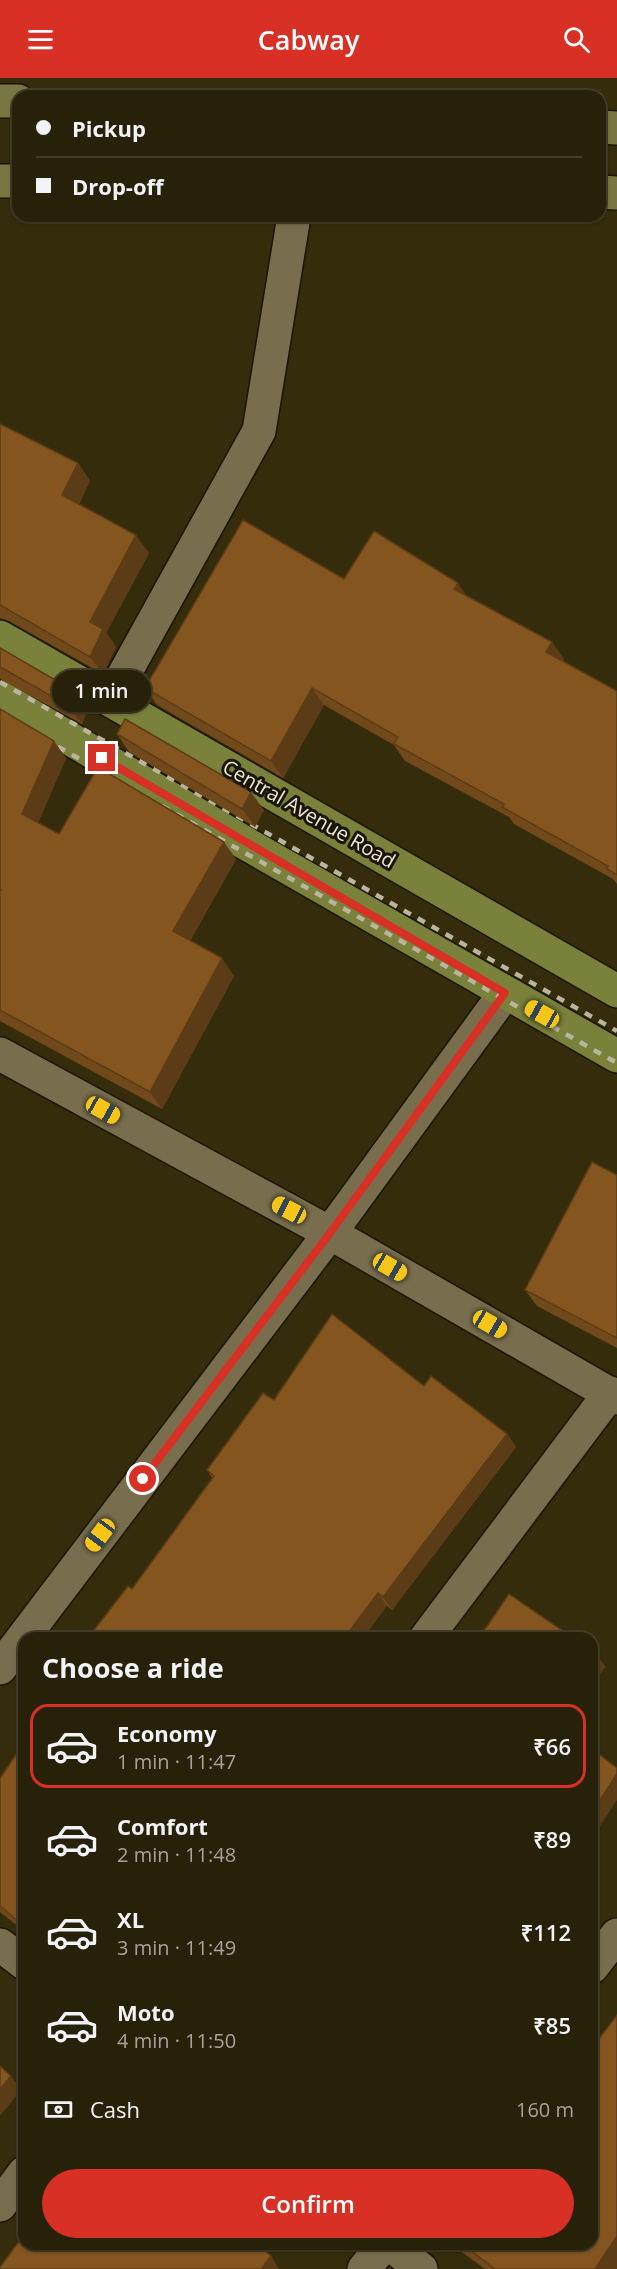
<!DOCTYPE html>
<meta charset="utf-8">
<style>
body{margin:0;font-family:"Open Sans",sans-serif;background:#342e17;color:#f1f3f6;height:100vh;display:flex;flex-direction:column;font-size:22px;white-space:nowrap}
*{box-sizing:border-box;margin:0}
p{font-size:20px;color:#a5a39c}
.icon{flex:none;width:33px;height:33px;fill:none;stroke:currentColor;stroke-width:2;stroke-linecap:round;stroke-linejoin:round}
.map{position:relative;flex:1;overflow:hidden}
.drawer{position:absolute;left:18px;top:1554px;width:580px;height:618px;display:flex;flex-direction:column;background:#282109;border-radius:18px;box-shadow:0 2px 4px #0004,0 0 0 2px #443e2a}
.drawer>*{flex:none}
.hud{position:absolute;left:12px;top:12px;width:594px;height:132px;border-radius:18px;box-shadow:0 2px 4px #0004,0 0 0 2px #443e2a;display:grid;align-content:center;height:132px;padding:0 24px;background:#282109}
.end{position:absolute;width:27px;height:27px;margin:-14px;border:8px solid #d93025;background:#fff;box-shadow:0 0 0 3px #fff}
.from{border-radius:50%}
.bubble{position:absolute;height:42px;border-radius:21px;background:#282109;box-shadow:0 2px 4px #0004,0 0 0 2px #443e2a;font-size:20px;font-weight:600;line-height:42px;text-align:center}
.car{position:absolute;width:18px;height:36px;margin:-18px -9px;border-radius:8px;box-shadow:0 0 4px 2px #0007;background:linear-gradient(#f5c518 24%,#345 0 40%,#f5c518 0 76%,#345 0 86%,#f5c518 0)}
.hud b{display:flex;align-items:center;gap:21px;height:57px;font-size:22px}
.hud b+b{border-top:2px solid #443e2a}
.hud i{width:15px;height:15px;background:#f1f3f6}
ul{padding:0;list-style:none}
li{display:flex;align-items:center;gap:18px;height:84px;margin:0 12px 9px;padding:0 12px;border:3px solid transparent;border-radius:18px}
li div{flex:1}
li b{display:block;font-size:22px}
li em{font-style:normal;font-weight:600}
li.current{border-color:#d93025}
li>.icon{width:54px;height:54px;stroke-width:1.5}
h2{padding:0 24px;font-size:27px;line-height:72px}
.pay{display:flex;align-items:center;gap:15px;height:66px;padding:0 24px;font-size:22px}
.pay p{margin-inline-start:auto}
.action{display:flex;gap:12px;margin-top:auto;padding:12px 24px}
.action a{flex:1;height:69px;border-radius:36px;background:#d93025;color:#fff;font-size:24px;font-weight:600;line-height:69px;text-align:center}
header{display:flex;justify-content:space-between;align-items:center;height:78px;padding:0 24px;background:#d93025;color:#fff;font-size:27px;font-weight:600}
.map>svg:first-child{display:block}
</style>
<header><svg class="icon" aria-label="menu" viewBox="0 0 24 24"><path d="M4 6h16M4 12h16M4 18h16"/></svg>Cabway<svg class="icon" aria-label="search" viewBox="0 0 24 24"><circle cx="10" cy="10" r="6"/><path d="M15 15l6 6"/></svg></header>
<div class="map">
<svg width="617" height="2191" viewBox="0 0 617 2191">
<rect width="100%" height="100%" fill="#352c0c"/>
<g fill="none" stroke-linecap="round" stroke-linejoin="round">
<defs>
<g id="street">
<path d="M110,622L259,353L294,138"/>
<path d="M0,976L330,1155L617,1320"/>
<path d="M426,1560L610,1315"/>
<path d="M0,1590L330,1155L505,915"/>
<path d="M0,1867L24,1885"/>
<path d="M592,1889L617,1857"/>
<path d="M0,2127L24,2095"/>
<path d="M390,2166L421,2191"/>
<path d="M364,2191L384,2166"/>
</g>
<g id="secondary">
<path d="M0,23H18"/>
<path d="M600,49L617,50"/>
<path d="M0,103H18"/>
<path d="M600,114L617,115"/>
</g>
<g id="primary">
<path d="M0,559L617,913"/>
<path d="M0,619L245,765L617,978"/>
</g>
</defs>
<use href="#street" stroke="#1b1400" stroke-width="36"/>
<use href="#secondary" stroke="#1b1400" stroke-width="36"/>
<use href="#primary" stroke="#1b1400" stroke-width="36"/>
<use href="#street" stroke="#786e4e" stroke-width="33"/>
<use href="#secondary" stroke="#787744" stroke-width="33"/>
<use href="#primary" stroke="#79813b" stroke-width="33"/>
<g stroke="#bbb49f" stroke-width="4.5" stroke-dasharray="8 8" stroke-linecap="butt">
<path d="M0,604L617,953"/>
<path d="M44,661L112,699"/>
<path d="M162,728L617,985"/>
</g>
</g>
<g fill="#72491b">
<path d="M0,346L78,385L90,403L79,426L149,475L106,555L116,569L103,596L9,543L0,540Z"/>
<path d="M344,501L467,518L564,581L563,583L617,613V806L613,801L514,746L509,739L405,683L394,667L324,627L283,700L157,627L145,610Z"/>
<path d="M0,570L76,614L88,631L82,646L0,601Z"/>
<path d="M0,631L66,680L38,745L59,756L236,781L190,863L234,898L162,1031L0,943Z"/>
<path d="M117,656L264,732L255,749L129,674Z"/>
<path d="M617,1097V1270L537,1228L525,1212Z"/>
<path d="M424,1308L507,1356L516,1369L392,1532L387,1528L132,1511L212,1400L207,1392L274,1322Z"/>
<path d="M24,1665V1853L0,1834V1700Z"/>
<path d="M451,2166H592L617,2191H485Z"/>
</g>
<g fill="#5c3c16">
<path d="M78,385L90,403L75,434L62,417Z"/>
<path d="M136,457L149,475L106,555L116,569L103,596L90,579V544Z"/>
<path d="M458,505L470,522L454,511Z"/>
<path d="M552,564L564,581L558,591L546,574Z"/>
<path d="M312,610L324,627L283,700L271,683Z"/>
<path d="M76,614L88,631L82,646L69,628Z"/>
<path d="M54,663L66,680L34,754L22,736Z"/>
<path d="M251,714L264,732L255,749L242,731Z"/>
<path d="M224,764L236,781L185,871L173,853Z"/>
<path d="M222,880L234,898L162,1031L150,1014Z"/>
<path d="M507,1356L516,1369L392,1532L383,1519Z"/>
<path d="M378,1515L387,1528L363,1560H344Z"/>
<path d="M597,1577L606,1589L592,1605V1582Z"/>
<path d="M617,1696V1722L592,1760V1734Z"/>
<path d="M11,1998L21,2012L0,2038V2011Z"/>
<path d="M617,2158V2191H595Z"/>
<path d="M271,2178L279,2191H261Z"/>
</g>
<g fill="#84551f" stroke="#5c3c16" stroke-width="1.5">
<path d="M0,346L78,385L62,417L136,457L90,544L103,551L90,579L0,527Z"/>
<path d="M243,442L344,501L374,453L458,505L454,511L552,564L546,574L617,613V797L607,791L608,788L502,729L504,726L394,666L398,659L312,610L271,683L145,610Z"/>
<path d="M0,570L76,614L69,628L0,589Z"/>
<path d="M0,631L54,663L22,736L59,756L98,689L224,764L173,853L222,880L150,1014L0,932V813L1,812L0,811Z"/>
<path d="M125,641L251,714L242,731L117,656Z"/>
<path d="M592,1084L617,1097V1260L525,1212Z"/>
<path d="M332,1236L424,1308L431,1298L507,1356L383,1519L378,1515L344,1560H88L128,1508L132,1511L214,1398L207,1392L263,1315L274,1322Z"/>
<path d="M509,1516L573,1560H479Z"/>
<path d="M592,1574L597,1577L592,1582Z"/>
<path d="M24,1665V1848L0,1828V1700Z"/>
<path d="M592,1671L617,1690V1696L592,1734Z"/>
<path d="M617,1937V2158L595,2191H495L462,2166H592V1970Z"/>
<path d="M0,1988L11,1998L0,2011Z"/>
<path d="M20,2162L30,2170L34,2166H257L271,2178L261,2191H0V2189Z"/>
</g>
<g fill="none" stroke-linecap="round" stroke-linejoin="round">
<path stroke="#d93025" stroke-width="8" d="M102,680L505,915L330,1155L143,1401"/>
</g>
<g text-anchor="middle" stroke-width="6" stroke-linejoin="round" paint-order="stroke">
<g font-size="20" fill="#ece6d5" stroke="#191508">
<text transform="translate(309 736) rotate(30)" y="7">Central Avenue Road</text>
</g>
</g>
</svg>
<i class="end from" style="left:143px;top:1401px"></i>
<i class="end" style="left:102px;top:680px"></i>
<div class="bubble" style="left:52px;top:592px;width:99px">1 min</div>
<i class="car" style="left:542px;top:936px;rotate:299deg"></i>
<i class="car" style="left:103px;top:1032px;rotate:119deg"></i>
<i class="car" style="left:289px;top:1132px;rotate:298deg"></i>
<i class="car" style="left:390px;top:1189px;rotate:120deg"></i>
<i class="car" style="left:490px;top:1246px;rotate:120deg"></i>
<i class="car" style="left:100px;top:1457px;rotate:217deg"></i>
<div class="hud">
<b><i class="from"></i>Pickup</b>
<b><i></i>Drop-off</b>
</div>
<section class="drawer">
<h2>Choose a ride</h2>
<ul>
<li class="current"><svg class="icon" aria-label="car" viewBox="0 0 24 24"><path d="M5 17H2v-5l4-1 3-4h7l3 4 3 1v5h-3M9 17h6M6 11h13"/><circle cx="7" cy="17" r="2"/><circle cx="17" cy="17" r="2"/></svg><div><b>Economy</b><p>1 min · 11:47</p></div><em>₹66</em></li>
<li><svg class="icon" aria-label="car" viewBox="0 0 24 24"><path d="M5 17H2v-5l4-1 3-4h7l3 4 3 1v5h-3M9 17h6M6 11h13"/><circle cx="7" cy="17" r="2"/><circle cx="17" cy="17" r="2"/></svg><div><b>Comfort</b><p>2 min · 11:48</p></div><em>₹89</em></li>
<li><svg class="icon" aria-label="car" viewBox="0 0 24 24"><path d="M5 17H2v-5l4-1 3-4h7l3 4 3 1v5h-3M9 17h6M6 11h13"/><circle cx="7" cy="17" r="2"/><circle cx="17" cy="17" r="2"/></svg><div><b>XL</b><p>3 min · 11:49</p></div><em>₹112</em></li>
<li><svg class="icon" aria-label="car" viewBox="0 0 24 24"><path d="M5 17H2v-5l4-1 3-4h7l3 4 3 1v5h-3M9 17h6M6 11h13"/><circle cx="7" cy="17" r="2"/><circle cx="17" cy="17" r="2"/></svg><div><b>Moto</b><p>4 min · 11:50</p></div><em>₹85</em></li>
</ul>
<div class="pay"><svg class="icon" aria-label="cash" viewBox="0 0 24 24"><path d="M3 7h18v10H3z"/><circle cx="12" cy="12" r="2"/></svg>Cash<p>160 m</p></div>
<div class="action"><a>Confirm</a></div>
</section>
</div>
